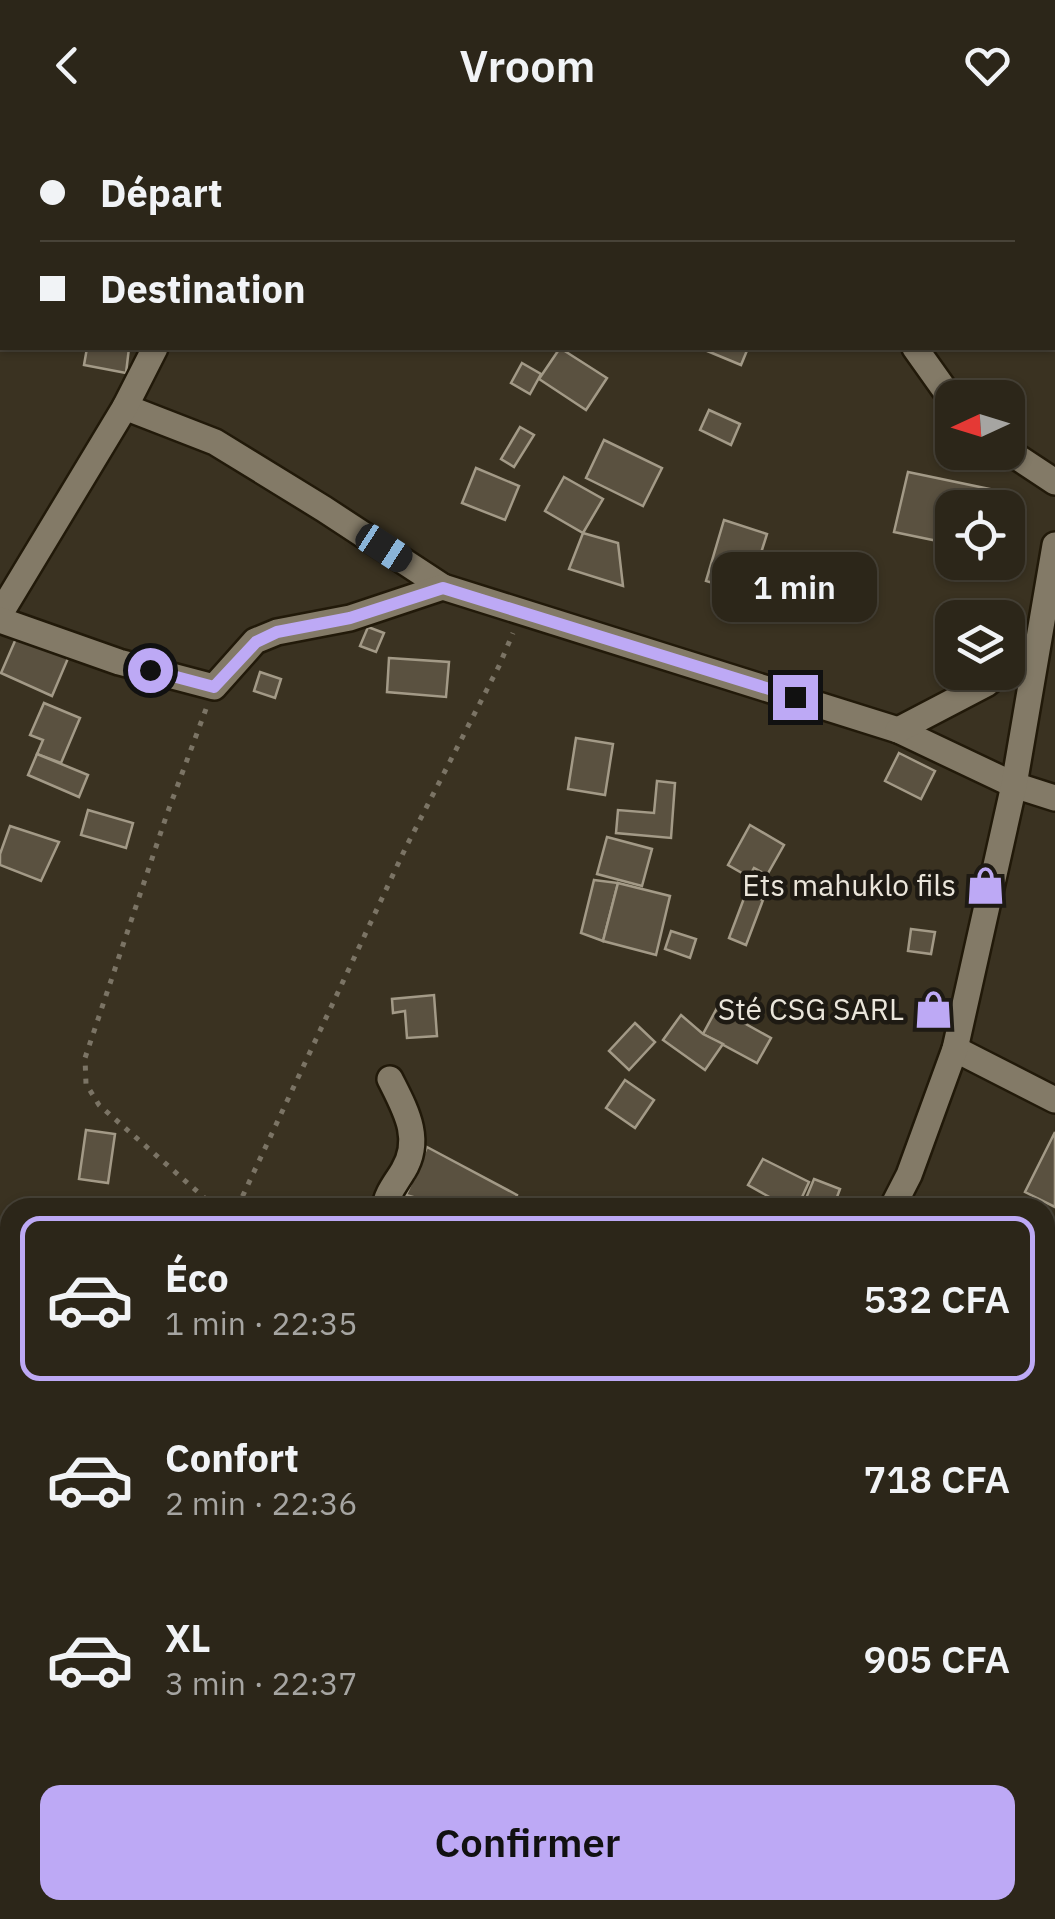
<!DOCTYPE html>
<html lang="fr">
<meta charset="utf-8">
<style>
body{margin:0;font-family:"IBM Plex Sans",sans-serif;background:#383226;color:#f1f3f6;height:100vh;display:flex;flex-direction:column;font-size:38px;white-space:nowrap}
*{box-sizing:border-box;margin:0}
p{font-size:32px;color:#a6a5a2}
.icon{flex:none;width:55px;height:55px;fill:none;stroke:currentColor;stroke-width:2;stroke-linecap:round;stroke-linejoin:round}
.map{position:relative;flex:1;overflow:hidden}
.drawer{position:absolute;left:0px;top:1068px;width:1055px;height:722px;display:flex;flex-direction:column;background:#2c2619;border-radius:30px 30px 0 0;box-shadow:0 2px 8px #0004,0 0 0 2px #484338}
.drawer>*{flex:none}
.top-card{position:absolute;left:0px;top:0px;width:1055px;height:220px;box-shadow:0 2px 8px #0004,0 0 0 2px #484338;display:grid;align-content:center;height:220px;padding:0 40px;background:#2c2619}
.needle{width:65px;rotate:266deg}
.tools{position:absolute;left:935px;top:250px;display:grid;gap:20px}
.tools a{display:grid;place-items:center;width:90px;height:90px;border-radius:20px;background:#2c2619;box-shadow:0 2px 8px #0004,0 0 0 2px #484338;font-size:50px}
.end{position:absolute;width:45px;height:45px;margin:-22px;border:12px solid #bda9f5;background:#111;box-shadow:0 0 0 5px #111}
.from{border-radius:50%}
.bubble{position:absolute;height:70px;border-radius:20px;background:#2c2619;box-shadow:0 2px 8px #0004,0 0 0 2px #484338;font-size:32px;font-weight:600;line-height:70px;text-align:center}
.car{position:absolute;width:30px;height:60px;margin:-30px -15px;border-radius:12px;box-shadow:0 0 8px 2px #0007;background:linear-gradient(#222 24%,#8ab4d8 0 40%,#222 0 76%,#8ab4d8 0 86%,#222 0)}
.top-card b{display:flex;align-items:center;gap:35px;height:95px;font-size:38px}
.top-card b+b{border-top:2px solid #484338}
.top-card i{width:25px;height:25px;background:#f1f3f6}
ul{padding:18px 0 0;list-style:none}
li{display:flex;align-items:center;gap:30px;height:165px;margin:0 20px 15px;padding:0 20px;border:5px solid transparent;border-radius:20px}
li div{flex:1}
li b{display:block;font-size:38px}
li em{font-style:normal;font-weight:600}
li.active{border-color:#bda9f5}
li>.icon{width:90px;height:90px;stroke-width:1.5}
.button{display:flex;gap:20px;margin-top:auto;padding:20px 40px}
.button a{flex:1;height:115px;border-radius:20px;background:#bda9f5;color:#111;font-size:40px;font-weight:600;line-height:115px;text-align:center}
header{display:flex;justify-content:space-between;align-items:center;height:130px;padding:0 40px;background:#2c2619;font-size:45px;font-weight:600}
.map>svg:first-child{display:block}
</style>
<header><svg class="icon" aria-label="back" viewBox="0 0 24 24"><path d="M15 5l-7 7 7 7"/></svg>Vroom<svg class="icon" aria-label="heart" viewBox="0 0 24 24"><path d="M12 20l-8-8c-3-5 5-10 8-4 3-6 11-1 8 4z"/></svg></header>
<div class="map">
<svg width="1055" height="1789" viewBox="0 0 1055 1789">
<rect width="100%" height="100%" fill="#3a3221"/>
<g fill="#5a5140" stroke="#a39a87" stroke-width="2.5">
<path d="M87,218H129L126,243L84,235Z"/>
<path d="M560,218L607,248L586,280L539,249Z"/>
<path d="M700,218H748L741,235Z"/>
<path d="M522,233L541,244L530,264L511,253Z"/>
<path d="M709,280L740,294L731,315L700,300Z"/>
<path d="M520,297L534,305L514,337L501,329Z"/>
<path d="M604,310L662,338L643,376L586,348Z"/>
<path d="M476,338L519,356L505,390L462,373Z"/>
<path d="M908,342L999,361L994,375L957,367L955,378H952L947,413L894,402Z"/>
<path d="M564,347L603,369L583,403L545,381Z"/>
<path d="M724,390L767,404L748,464L706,451Z"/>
<path d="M583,403L618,413L623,456L569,439Z"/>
<path d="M368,497L384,503L376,522L360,516Z"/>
<path d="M18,504L69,526L52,566L1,543Z"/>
<path d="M389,528L449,532L446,567L387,562Z"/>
<path d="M260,542L281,549L275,568L254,561Z"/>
<path d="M44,573L80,588L61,633L37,624L43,610L30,605Z"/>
<path d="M576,608L613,614L605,665L568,659Z"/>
<path d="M899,623L935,641L921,669L885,651Z"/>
<path d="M37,624L88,645L79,667L28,645Z"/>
<path d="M657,651L675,653L671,708L616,703L618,680L654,683Z"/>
<path d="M88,680L133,693L126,718L81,705Z"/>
<path d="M750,695L784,715L767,745L754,738L749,747L728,735Z"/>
<path d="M10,696L59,712L41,751L0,735V724Z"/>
<path d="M607,707L652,719L642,756L597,744Z"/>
<path d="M594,750L618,753L603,811L581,803Z"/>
<path d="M618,753L670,766L656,825L603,811Z"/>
<path d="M746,763L763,770L746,815L729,808Z"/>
<path d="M911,799L935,802L931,824L908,821Z"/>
<path d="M671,801L696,809L690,828L665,819Z"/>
<path d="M434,865L437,906L407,908L405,881L393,883L392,869Z"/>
<path d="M717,878L771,908L757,933L703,904Z"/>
<path d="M681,885L703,904L723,914L705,940L663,910Z"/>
<path d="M635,893L655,912L629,940L609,921Z"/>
<path d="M625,950L654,970L635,998L606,978Z"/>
<path d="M86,1000L115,1004L108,1053L79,1049Z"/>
<path d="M1055,1002V1077L1025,1062Z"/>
<path d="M427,1017L517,1065L512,1078H428L431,1072L406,1065Z"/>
<path d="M763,1029L809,1052L797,1078H789L748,1055Z"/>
<path d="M814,1049L840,1059L833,1078H802Z"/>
<path d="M262,1780H276L285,1789H254Z"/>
</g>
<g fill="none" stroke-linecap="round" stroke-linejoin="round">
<defs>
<g id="minor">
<path d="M274,2L276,0"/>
<path d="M915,218L952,270"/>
<path d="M125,277L215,312L324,379L443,457"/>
<path d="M1008,321L1055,352"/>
<path d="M0,484L125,277L155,218"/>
<path d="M0,490L119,532L214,557L255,511L277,502L350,488L443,457L898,600L1014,655L1055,668"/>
<path d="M898,600L986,554L1001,542"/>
<path d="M955,919L1055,970"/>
<path d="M385,1078C386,1064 396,1053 403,1041C423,1009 405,979 390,949"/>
<path d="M892,1078L909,1045L955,919L1014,655L1055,415"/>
<path d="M1045,1626L1055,1632"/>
<path d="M168,1789L172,1780"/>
<path d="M415,1789L422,1780"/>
</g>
</defs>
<use href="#minor" stroke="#211909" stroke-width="30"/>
<g stroke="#7b7465" stroke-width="5" stroke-dasharray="5 8" stroke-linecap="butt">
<path d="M206,579L167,684L85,928L86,954L99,975L216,1078"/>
<path d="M237,1078L406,717L499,536L513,503"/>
<path d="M0,1631L10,1608"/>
</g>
<use href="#minor" stroke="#837a67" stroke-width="25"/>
</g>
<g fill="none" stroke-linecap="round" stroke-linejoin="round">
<path stroke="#bda9f5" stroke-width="12" d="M150,540L214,557L256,512L277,502L350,488L443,458L795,567"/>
</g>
<defs>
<symbol id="shop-bare" viewBox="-9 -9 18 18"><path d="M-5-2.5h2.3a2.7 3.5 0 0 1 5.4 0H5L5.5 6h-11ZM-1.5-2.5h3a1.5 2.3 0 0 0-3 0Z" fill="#bda9f5" stroke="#1e1a13" stroke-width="2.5" paint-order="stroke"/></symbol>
</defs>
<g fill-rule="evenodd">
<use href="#shop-bare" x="958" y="728" width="55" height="55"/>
<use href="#shop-bare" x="906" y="852" width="55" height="55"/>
</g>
<g text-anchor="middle" stroke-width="9" stroke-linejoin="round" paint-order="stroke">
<g font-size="30" fill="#eae5da" stroke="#1e1a13" text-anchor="end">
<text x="956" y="766">Ets mahuklo fils</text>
<text x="904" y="890">Sté CSG SARL</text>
</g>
</g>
</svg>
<div class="tools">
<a><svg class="needle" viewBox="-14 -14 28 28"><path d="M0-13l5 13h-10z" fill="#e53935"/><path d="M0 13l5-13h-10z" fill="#a6a5a2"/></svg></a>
<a><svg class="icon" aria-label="locate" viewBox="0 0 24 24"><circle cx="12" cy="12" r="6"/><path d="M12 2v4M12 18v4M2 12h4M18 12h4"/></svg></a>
<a><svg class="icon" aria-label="layers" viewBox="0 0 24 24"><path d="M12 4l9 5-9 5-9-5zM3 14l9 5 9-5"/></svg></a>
</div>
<i class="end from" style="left:150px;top:540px"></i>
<i class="end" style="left:795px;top:567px"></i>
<div class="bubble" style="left:712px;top:422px;width:165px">1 min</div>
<i class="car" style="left:384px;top:418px;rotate:123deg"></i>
<div class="top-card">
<b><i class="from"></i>Départ</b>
<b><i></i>Destination</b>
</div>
<section class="drawer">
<ul>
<li class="active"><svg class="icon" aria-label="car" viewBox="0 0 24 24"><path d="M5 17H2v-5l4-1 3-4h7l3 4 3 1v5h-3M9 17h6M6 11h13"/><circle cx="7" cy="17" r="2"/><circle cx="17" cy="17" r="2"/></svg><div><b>Éco</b><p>1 min · 22:35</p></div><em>532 CFA</em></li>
<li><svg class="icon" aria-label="car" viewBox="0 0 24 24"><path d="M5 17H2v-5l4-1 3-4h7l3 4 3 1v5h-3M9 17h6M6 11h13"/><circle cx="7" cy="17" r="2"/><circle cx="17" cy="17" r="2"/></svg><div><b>Confort</b><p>2 min · 22:36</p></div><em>718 CFA</em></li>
<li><svg class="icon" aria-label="car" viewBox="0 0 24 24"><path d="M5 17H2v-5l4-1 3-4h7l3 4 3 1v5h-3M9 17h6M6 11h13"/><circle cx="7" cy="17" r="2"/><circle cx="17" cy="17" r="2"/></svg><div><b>XL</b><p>3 min · 22:37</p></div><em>905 CFA</em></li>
</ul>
<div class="button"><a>Confirmer</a></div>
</section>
</div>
